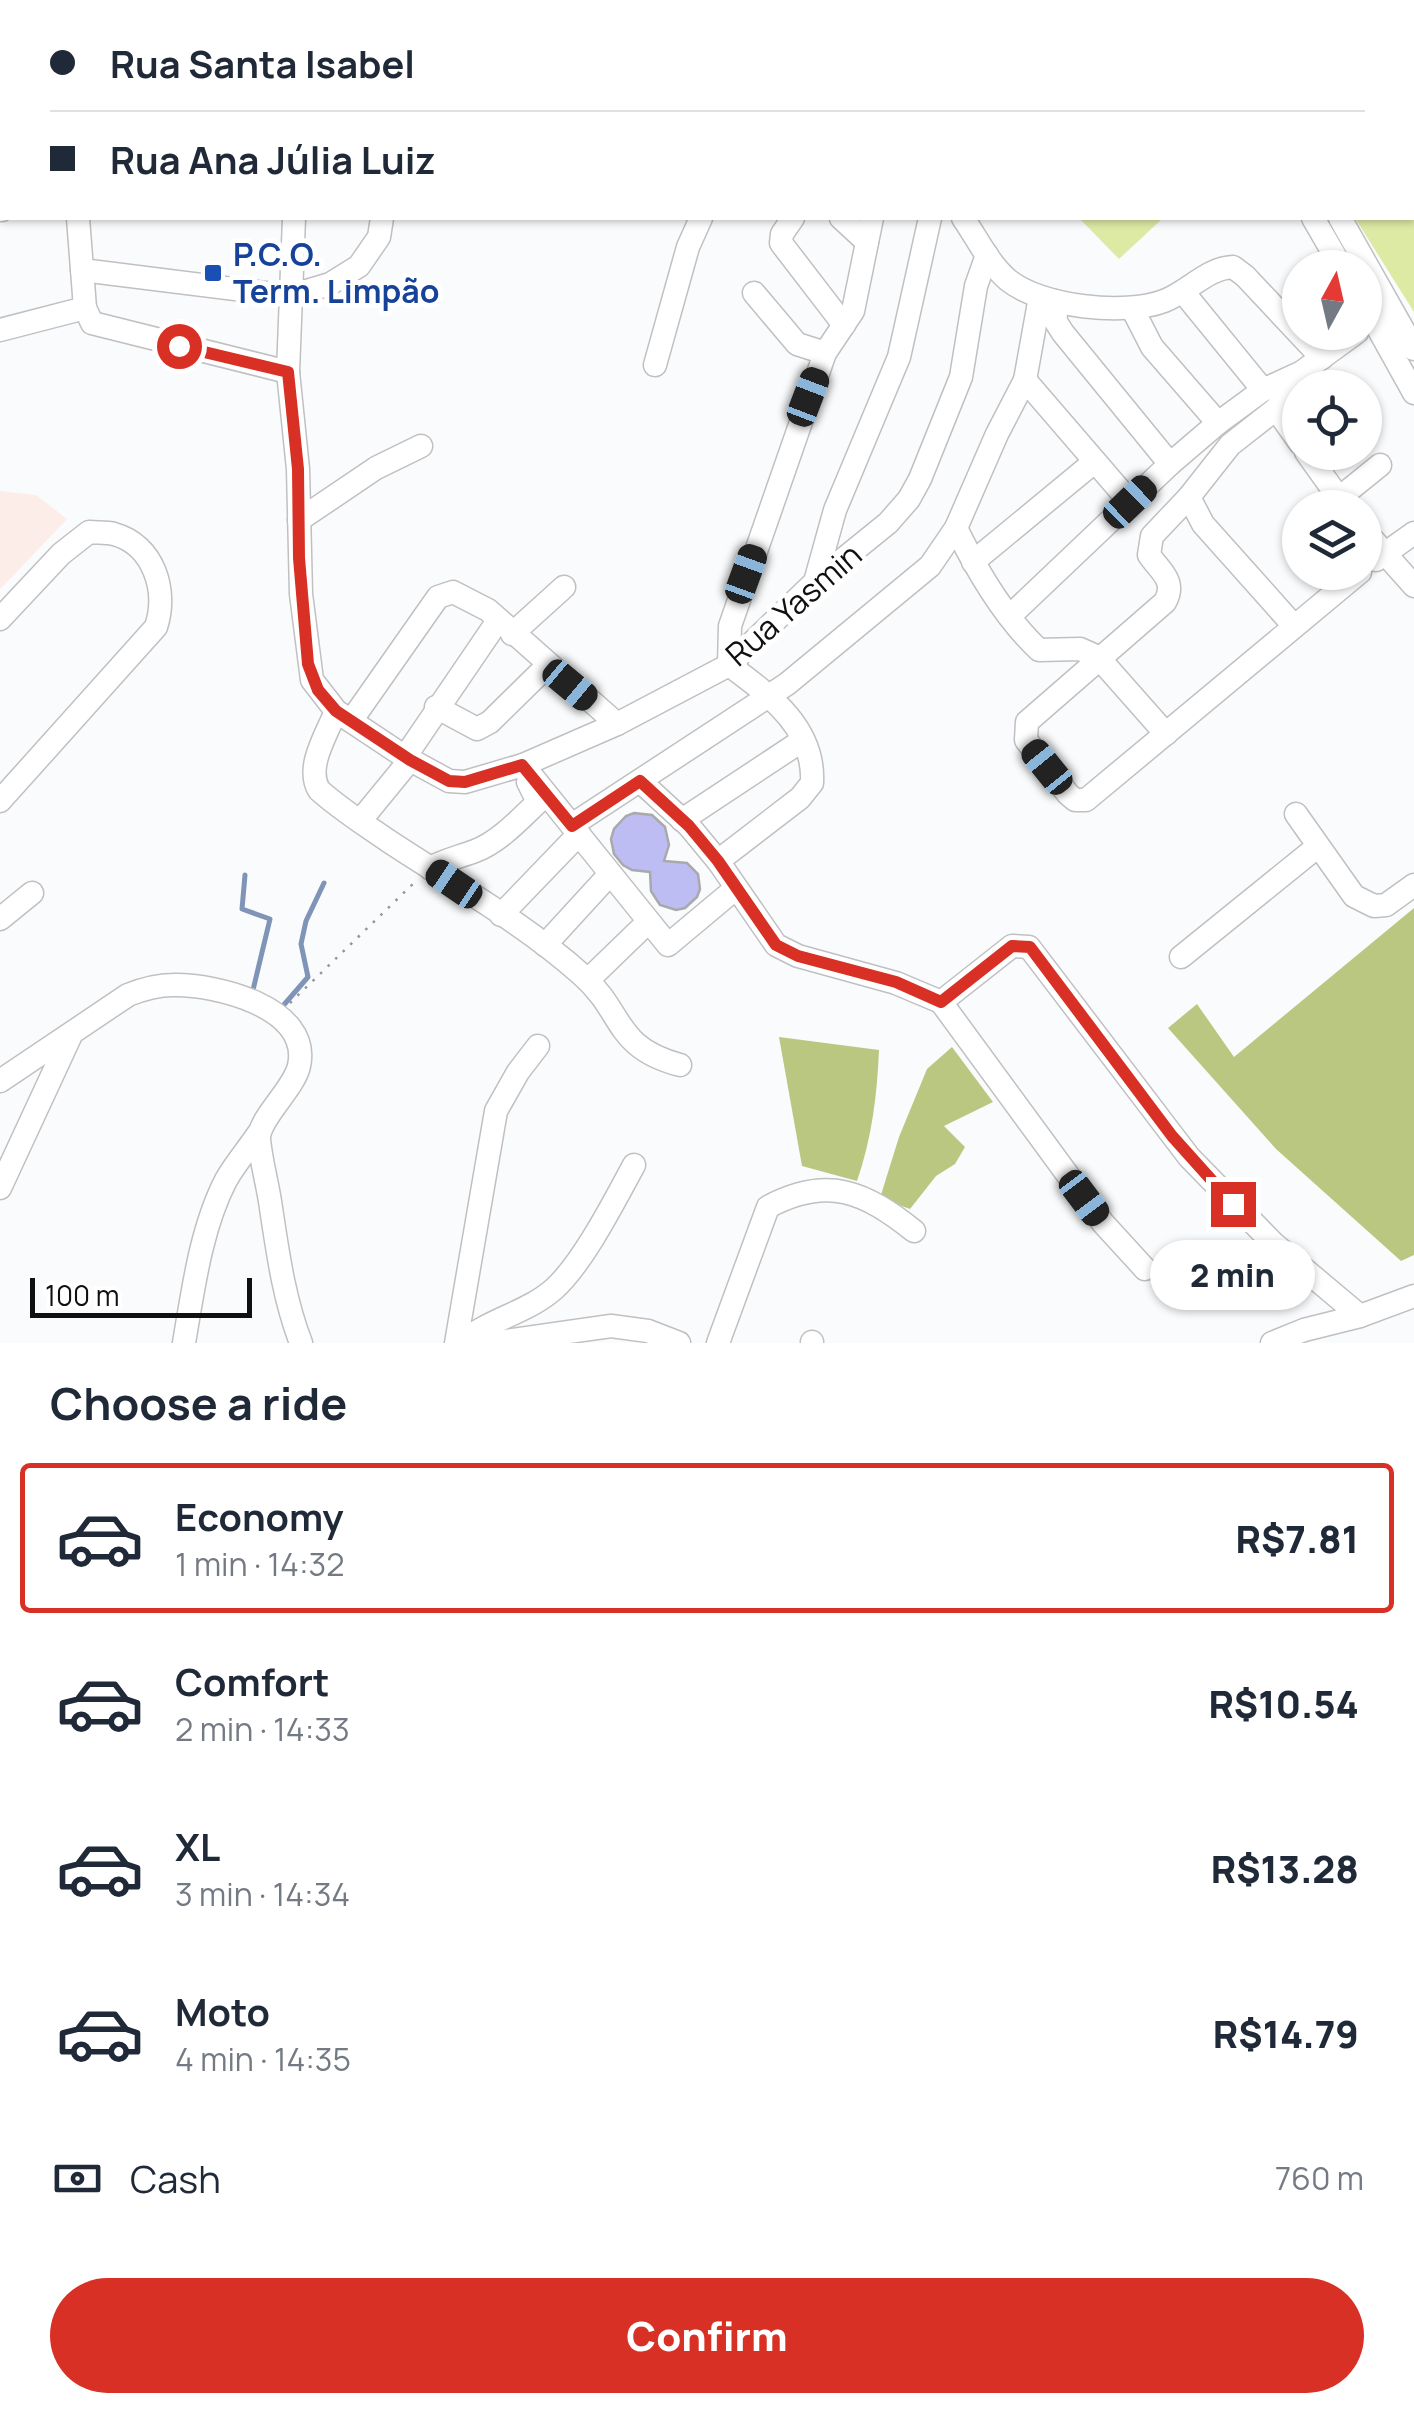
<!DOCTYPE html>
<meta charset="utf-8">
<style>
body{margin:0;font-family:Manrope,sans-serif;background:#f6f6f7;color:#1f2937;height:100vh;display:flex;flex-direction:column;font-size:38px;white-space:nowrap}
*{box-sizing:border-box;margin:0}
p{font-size:32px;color:#747a83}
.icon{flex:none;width:55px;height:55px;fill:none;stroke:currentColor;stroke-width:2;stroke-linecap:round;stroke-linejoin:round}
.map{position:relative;height:1343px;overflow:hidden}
.details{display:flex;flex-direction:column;background:#fff;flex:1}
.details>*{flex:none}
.top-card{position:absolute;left:0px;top:0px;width:1415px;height:220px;box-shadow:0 2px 8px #0004;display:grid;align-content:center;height:220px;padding:0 50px;background:#fff}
.needle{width:65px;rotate:8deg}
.buttons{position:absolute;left:1282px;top:250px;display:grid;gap:20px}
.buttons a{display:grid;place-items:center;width:100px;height:100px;border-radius:50%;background:#fff;box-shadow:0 2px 8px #0004;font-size:50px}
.scale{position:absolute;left:30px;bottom:25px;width:222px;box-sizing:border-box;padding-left:10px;border:5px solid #101011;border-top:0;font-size:28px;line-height:35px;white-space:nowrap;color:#101011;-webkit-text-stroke:8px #fff;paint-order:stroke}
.end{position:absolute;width:45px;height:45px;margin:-22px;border:12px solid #d93025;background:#fff;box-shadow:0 0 0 5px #fff}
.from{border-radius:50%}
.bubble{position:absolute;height:70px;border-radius:35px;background:#fff;box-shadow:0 2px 8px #0004;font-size:32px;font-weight:800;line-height:70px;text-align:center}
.car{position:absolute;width:30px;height:60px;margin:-30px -15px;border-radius:12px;box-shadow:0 0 8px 2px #0007;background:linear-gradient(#222 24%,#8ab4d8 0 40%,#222 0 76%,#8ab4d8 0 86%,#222 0)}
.top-card b{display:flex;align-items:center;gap:35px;height:95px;font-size:38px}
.top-card b+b{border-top:2px solid #e0e1e3}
.top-card i{width:25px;height:25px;background:#1f2937}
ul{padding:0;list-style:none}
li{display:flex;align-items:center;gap:30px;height:150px;margin:0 20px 15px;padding:0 30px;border:5px solid transparent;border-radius:10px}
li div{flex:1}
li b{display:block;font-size:38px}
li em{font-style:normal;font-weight:800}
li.active{border-color:#d93025}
li>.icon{width:90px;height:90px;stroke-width:1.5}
h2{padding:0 50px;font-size:45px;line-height:120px}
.pay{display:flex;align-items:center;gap:25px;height:110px;padding:0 50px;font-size:38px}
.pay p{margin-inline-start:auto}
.primary-button{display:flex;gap:20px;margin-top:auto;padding:20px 50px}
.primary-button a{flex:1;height:115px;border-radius:60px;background:#d93025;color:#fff;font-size:40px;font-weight:800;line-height:115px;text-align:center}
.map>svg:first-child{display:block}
</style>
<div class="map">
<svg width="1414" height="1343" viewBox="0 0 1414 1343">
<rect width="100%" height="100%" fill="#fafbfc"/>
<path fill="#fcede8" d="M0,491L36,495L67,519L0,589Z"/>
<g fill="#ddeaa4">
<path d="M1412,22H1414V312L1355,218H1412Z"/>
<path d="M1079,218H1163L1119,259Z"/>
</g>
<g fill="#bac780">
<path d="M1414,908V1255L1401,1261L1276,1149L1168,1028L1197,1004L1234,1057Z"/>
<path d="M779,1037L879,1050C877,1096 872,1137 857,1181L802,1166Z"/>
<path d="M952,1047L993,1102L944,1126L965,1147L955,1164L936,1176L910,1209L880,1198L899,1137L927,1069Z"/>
</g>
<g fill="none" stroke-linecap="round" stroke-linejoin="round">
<g stroke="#7f94b6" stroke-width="5">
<path d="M245,875L242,909L270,919L253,990"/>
<path d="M282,1007L308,977L301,944L306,921L324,883"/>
</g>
</g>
<path fill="#bdbdf4" stroke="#a9a9ab" stroke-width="2.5" d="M634,813L652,815L665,827L669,845L664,861L687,863L698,874L700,889L697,897L685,908L676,910L660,905L651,891L650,872L632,870L623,865L614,854L611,839L614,829L626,816Z"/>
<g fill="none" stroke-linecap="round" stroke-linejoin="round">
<defs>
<g id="minor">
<path d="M227,0L230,2"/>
<path d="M596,0L597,2"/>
<path d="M775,0L778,2"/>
<path d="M1164,0L1166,2"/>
<path d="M1196,0L1198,2"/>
<path d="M140,2L142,0"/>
<path d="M326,2V0"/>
<path d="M402,2L404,0"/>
<path d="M752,2L753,0"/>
<path d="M821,2L824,0"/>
<path d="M964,2L966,0"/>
<path d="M0,210H2"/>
<path d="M78,218L85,308L92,323L288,372"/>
<path d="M294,218L288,372L298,469L301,594L312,680L336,711L405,757L449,781L465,782L523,765L617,724L729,665L815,582L888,523L909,499L920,479L961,377L976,286L987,255"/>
<path d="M793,218L782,234L781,243L844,325"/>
<path d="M841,218L867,242"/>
<path d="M963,218C977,238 989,264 1008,280C1041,307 1125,316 1164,301C1188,292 1207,268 1233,267L1245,276L1322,358"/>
<path d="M1313,218L1342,268"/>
<path d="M1340,218L1414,349"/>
<path d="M82,270L290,296L330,284L359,266L379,237L382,218"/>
<path d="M754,293L797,344L825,353"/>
<path d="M1184,293L1263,390"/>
<path d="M1055,301L1056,322L1063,333L1170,464"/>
<path d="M1365,305L1414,393"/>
<path d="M1132,308L1152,347L1218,423"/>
<path d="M0,330L85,308"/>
<path d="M655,365L688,247L701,218"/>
<path d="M1302,372L1276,409L1230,445L1189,497L1152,536L1149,555C1160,571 1177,581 1165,602L1027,722L1026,740L1068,794L1075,800H1086L1360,572"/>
<path d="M1025,380L1130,502"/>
<path d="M1276,409L1300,443"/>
<path d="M1306,452L1346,508"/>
<path d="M1189,497L1203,524L1294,626"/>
<path d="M1338,499L1380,465"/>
<path d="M299,520L376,468L421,446"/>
<path d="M956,528C977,571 1005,618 1039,650L1080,649L1098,657L1166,734"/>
<path d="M1365,531L1414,586"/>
<path d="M1376,560L1414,533"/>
<path d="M973,562L1093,463"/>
<path d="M815,582L835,510L899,357L930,218"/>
<path d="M1011,615L1170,464L1218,423L1263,390L1302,372L1357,332"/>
<path d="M0,619L61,554L89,532C97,533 106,532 114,534C154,545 168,591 156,627L0,801"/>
<path d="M512,634L564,587"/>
<path d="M436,707L477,729L490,722L547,666"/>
<path d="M336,711C327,734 305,767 319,790C340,809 364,824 387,840C452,883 524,923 582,975C625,1013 613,1047 680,1065"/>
<path d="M351,721L438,597L453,592L488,610L617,724"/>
<path d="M405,757L497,622"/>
<path d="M523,765L668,945L735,889"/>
<path d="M640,781L689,826L718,861L776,945L798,956L896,983L941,1002"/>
<path d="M1296,814L1354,896L1374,906L1386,905L1414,885"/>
<path d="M682,820L803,740"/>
<path d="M360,821L410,760"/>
<path d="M572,825L787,684L930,566L956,528L997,434L1025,380L1040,297"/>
<path d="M718,861L800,798L812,783C815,727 769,695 729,665L730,626L825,353L853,311L872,218"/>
<path d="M430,868C445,860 459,857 475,851C499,842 520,819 538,802L528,782"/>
<path d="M501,915L579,834"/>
<path d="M0,919L32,893"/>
<path d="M545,945L610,874"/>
<path d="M1181,957L1317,847"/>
<path d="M588,980L648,922"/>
<path d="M941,1002L1012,946L1029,947L1189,1157L1273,1243L1360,1316"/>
<path d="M941,1002L1103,1223L1145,1269"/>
<path d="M0,1081L128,995C143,989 156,985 173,985C215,984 312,1007 299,1066C294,1089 258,1119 259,1139C261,1162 268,1185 271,1208C278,1254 284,1299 301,1343"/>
<path d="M0,1188L70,1037"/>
<path d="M184,1343C193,1290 201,1228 226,1180C235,1164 248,1149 258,1134"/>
<path d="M456,1343L496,1111L518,1072L538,1046"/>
<path d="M461,1343C489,1319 527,1313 554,1289C583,1263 615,1200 634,1165"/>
<path d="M491,1343L611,1326L648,1331L679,1343"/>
<path d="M718,1343L768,1207C828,1175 865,1192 914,1231"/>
<path d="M812,1343V1342"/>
<path d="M1272,1343L1304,1330L1360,1316L1414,1296"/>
</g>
</defs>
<use href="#minor" stroke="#c0c0c2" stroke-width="25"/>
<path stroke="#949596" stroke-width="2.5" stroke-dasharray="2.5 8" stroke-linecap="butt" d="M290,1003L417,880"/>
<use href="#minor" stroke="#fff" stroke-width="22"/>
</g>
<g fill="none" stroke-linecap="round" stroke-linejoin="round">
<path stroke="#d93025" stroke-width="12" d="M179,346L288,372L298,469L299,558L308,664L318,690L336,711L410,760L449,781L465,782L522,765L572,826L640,781L689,826L718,861L776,945L798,956L896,982L941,1002L1012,946L1030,947L1172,1136L1233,1204"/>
</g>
<rect fill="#1a4fb4" stroke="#fff" stroke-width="4" x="203" y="263" width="20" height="20" rx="5"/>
<g text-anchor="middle" stroke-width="10" stroke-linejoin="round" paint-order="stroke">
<g font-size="32" font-weight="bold" fill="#164399" stroke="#fff" text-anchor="start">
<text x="233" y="266">P.C.O.<tspan x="233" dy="37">Term. Limpão</tspan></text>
</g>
<g font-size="32" fill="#101011" stroke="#fff">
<text transform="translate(794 605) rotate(-41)" y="11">Rua Yasmin</text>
</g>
</g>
</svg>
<div class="buttons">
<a><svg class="needle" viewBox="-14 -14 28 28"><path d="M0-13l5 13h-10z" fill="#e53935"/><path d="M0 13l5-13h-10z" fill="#747a83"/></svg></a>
<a><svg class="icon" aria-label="locate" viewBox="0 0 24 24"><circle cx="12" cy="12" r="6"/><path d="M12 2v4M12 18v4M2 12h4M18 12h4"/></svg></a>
<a><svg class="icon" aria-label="layers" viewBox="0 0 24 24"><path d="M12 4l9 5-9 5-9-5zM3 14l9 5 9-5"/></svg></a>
</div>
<div class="scale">100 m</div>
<i class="end from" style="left:179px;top:346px"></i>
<i class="end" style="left:1233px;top:1204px"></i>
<div class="bubble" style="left:1150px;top:1240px;width:165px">2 min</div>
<i class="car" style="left:808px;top:397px;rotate:21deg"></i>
<i class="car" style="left:1130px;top:502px;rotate:46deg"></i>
<i class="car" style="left:746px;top:574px;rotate:20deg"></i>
<i class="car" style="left:570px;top:685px;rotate:130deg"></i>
<i class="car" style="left:1047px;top:767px;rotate:321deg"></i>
<i class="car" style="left:454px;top:884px;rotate:304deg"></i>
<i class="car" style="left:1084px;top:1198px;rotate:143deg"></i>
<div class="top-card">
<b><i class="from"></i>Rua Santa Isabel</b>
<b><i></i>Rua Ana Júlia Luiz</b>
</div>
</div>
<section class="details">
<h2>Choose a ride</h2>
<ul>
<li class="active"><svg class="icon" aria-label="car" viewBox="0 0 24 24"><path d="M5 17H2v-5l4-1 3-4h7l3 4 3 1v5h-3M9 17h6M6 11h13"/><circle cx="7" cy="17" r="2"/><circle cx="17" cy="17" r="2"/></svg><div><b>Economy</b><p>1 min · 14:32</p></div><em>R$7.81</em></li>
<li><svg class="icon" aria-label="car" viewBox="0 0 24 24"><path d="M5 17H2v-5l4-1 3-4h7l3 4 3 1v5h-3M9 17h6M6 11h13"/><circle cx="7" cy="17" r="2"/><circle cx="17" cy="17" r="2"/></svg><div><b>Comfort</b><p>2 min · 14:33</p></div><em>R$10.54</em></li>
<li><svg class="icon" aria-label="car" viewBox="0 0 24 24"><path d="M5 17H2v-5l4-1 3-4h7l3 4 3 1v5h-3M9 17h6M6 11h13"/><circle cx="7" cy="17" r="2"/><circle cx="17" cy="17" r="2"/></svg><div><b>XL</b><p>3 min · 14:34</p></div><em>R$13.28</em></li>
<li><svg class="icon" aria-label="car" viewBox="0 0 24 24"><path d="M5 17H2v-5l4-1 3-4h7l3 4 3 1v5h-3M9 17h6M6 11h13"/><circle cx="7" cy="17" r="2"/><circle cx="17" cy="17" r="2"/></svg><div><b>Moto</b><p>4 min · 14:35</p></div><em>R$14.79</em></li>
</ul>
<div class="pay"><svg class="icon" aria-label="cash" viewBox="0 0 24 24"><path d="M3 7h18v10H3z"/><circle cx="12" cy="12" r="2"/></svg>Cash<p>760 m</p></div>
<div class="primary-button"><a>Confirm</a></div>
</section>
